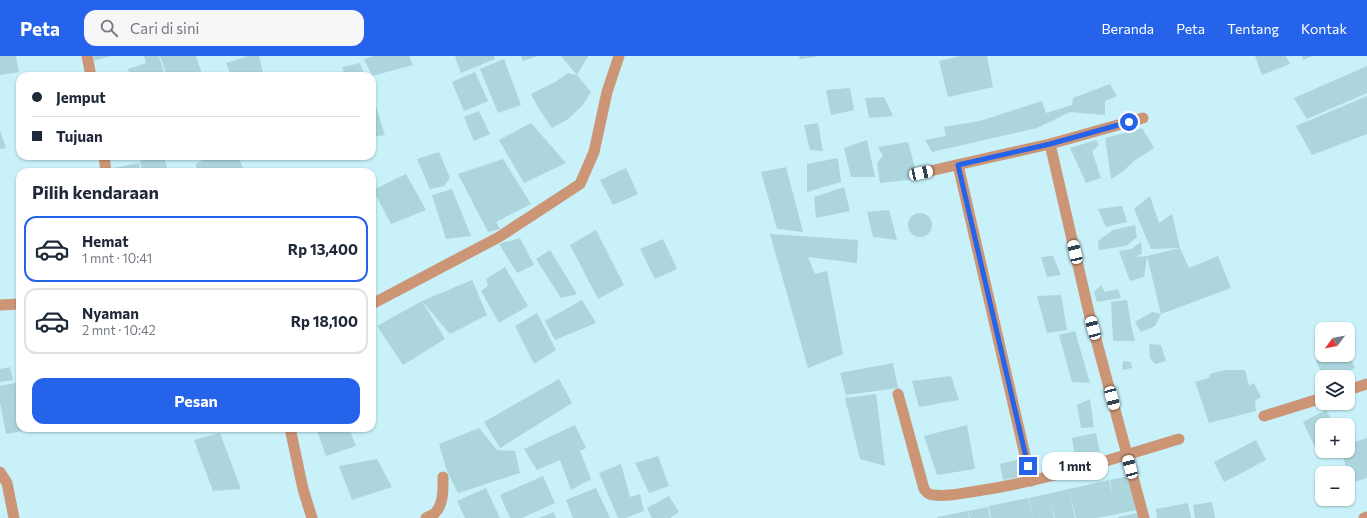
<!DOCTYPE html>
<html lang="id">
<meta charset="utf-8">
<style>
body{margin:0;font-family:Commissioner,sans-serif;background:#f6f6f7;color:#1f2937;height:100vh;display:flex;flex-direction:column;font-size:15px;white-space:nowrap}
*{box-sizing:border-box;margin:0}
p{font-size:13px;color:#747a83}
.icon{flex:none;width:22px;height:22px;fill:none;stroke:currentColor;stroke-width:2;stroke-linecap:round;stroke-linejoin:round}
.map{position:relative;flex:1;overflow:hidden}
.sheet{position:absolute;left:16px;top:112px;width:360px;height:264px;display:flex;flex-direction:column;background:#fff;border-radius:12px;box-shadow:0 1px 3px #0004}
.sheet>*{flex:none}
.hud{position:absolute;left:16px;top:16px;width:360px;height:88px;border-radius:12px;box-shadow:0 1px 3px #0004;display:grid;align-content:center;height:88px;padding:0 16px;background:#fff}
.needle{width:26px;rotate:238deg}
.tools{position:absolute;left:1315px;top:266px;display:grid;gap:8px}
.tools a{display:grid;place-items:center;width:40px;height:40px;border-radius:8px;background:#fff;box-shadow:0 1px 3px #0004;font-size:20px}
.end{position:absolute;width:18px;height:18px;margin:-9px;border:5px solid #2563eb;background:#fff;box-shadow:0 0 0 2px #fff}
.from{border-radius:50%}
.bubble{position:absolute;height:28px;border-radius:12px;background:#fff;box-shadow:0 1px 3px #0004;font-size:13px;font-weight:700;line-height:28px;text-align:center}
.car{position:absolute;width:12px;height:24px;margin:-12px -6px;border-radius:5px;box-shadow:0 0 3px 1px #0007;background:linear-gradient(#fff 24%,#345 0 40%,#fff 0 76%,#345 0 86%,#fff 0)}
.hud b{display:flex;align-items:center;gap:14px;height:38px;font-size:15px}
.hud b+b{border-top:1px solid #e0e1e3}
.hud i{width:10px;height:10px;background:#1f2937}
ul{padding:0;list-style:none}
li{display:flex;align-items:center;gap:12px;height:66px;margin:0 8px 6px;padding:0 8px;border:2px solid #e0e1e3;border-radius:12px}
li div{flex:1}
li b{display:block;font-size:15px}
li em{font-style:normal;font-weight:700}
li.current{border-color:#2563eb}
li>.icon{width:36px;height:36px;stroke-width:1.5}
h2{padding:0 16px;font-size:18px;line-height:48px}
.button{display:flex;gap:8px;margin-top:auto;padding:8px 16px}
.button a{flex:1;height:46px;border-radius:12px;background:#2563eb;color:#fff;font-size:16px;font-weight:700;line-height:46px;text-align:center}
header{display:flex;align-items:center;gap:24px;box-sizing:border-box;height:56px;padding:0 20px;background:#2563eb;color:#fff}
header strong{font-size:19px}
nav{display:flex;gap:22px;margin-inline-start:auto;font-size:14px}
.search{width:280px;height:36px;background:#f6f6f7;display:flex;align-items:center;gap:10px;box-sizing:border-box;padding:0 14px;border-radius:12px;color:#747a83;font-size:15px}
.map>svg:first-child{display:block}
</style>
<header>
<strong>Peta</strong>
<div class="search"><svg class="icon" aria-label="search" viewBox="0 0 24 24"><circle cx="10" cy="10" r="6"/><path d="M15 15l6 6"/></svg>Cari di sini</div>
<nav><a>Beranda</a><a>Peta</a><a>Tentang</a><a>Kontak</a></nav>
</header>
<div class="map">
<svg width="1367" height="462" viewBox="0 0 1367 462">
<rect width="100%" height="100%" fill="#c8f1fa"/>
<g fill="#acd5de">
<path d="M0,0H16L19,16L0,19Z"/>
<path d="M93,0H111L94,5Z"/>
<path d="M144,0H159L165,20H130L128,13L146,7Z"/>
<path d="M160,0H196L202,18L196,20H167Z"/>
<path d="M248,0H259L264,20H231L226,7Z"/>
<path d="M373,0H409L413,9L372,20L364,3Z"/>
<path d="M457,0H494L495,3L461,17L455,1Z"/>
<path d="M521,0H537L523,5Z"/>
<path d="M561,0H588L577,19Z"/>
<path d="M799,0H815V1L800,3Z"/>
<path d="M960,0H987L993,31L948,41L939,5Z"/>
<path d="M1255,0H1286L1290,8L1262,19Z"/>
<path d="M1302,0H1312L1303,4Z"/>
<path d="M504,3L521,49L498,57L480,13Z"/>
<path d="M360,7L365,20H345L342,11Z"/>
<path d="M1367,10V37L1307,63L1294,42Z"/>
<path d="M217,16L219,20H207Z"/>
<path d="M475,16L488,45L464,55L452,26Z"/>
<path d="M568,17L577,19L591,36L583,49L568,63L552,72L541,56L531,38L555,26Z"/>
<path d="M1110,28L1117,40L1105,45V59L1070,56L1037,72L932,96L925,84L946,80L944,71L980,65L1042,45L1046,57L1072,49L1073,42Z"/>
<path d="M850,32L854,54L831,59L826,34Z"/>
<path d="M1367,40V78L1312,99L1296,70Z"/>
<path d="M884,41L893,60L869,62L865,42Z"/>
<path d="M375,47L385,79L372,81V48Z"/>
<path d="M479,55L490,78L474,85L464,61Z"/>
<path d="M531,67L566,107L524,127L499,84Z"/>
<path d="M818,67L823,95L810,94L804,69Z"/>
<path d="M1142,72L1154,92L1134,105L1122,116L1111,123L1105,82Z"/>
<path d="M0,74L6,92L0,93Z"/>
<path d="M867,84L875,121H851L844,92Z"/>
<path d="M1096,84L1099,89L1092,95L1101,122L1086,127L1070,92Z"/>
<path d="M908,86L918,123L880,127L877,107L883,100L878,91Z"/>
<path d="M439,96L450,122L444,130L430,133L417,103Z"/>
<path d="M155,100H164L168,116H142L140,105Z"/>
<path d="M211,100H238L245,116H199L195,108Z"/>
<path d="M838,102L841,126L807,136V108Z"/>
<path d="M503,103L531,148L496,166L500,173L488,176L458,118Z"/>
<path d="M139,107L140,116H109V113Z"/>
<path d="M786,111L803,176L777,173L761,116Z"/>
<path d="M626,112L638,138L613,149L600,124Z"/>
<path d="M406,118L426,154L391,168L373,134Z"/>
<path d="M844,131L850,155L816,162L814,141Z"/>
<path d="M452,133L471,180L446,183L432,139Z"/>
<path d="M1150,140L1159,167L1172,158L1180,192L1189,212L1218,200L1231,232L1161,258L1147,200L1180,192L1151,193L1134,153Z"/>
<path d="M1122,150L1127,166L1106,171L1098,153Z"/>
<path d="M889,154L897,184L873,181L867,156Z"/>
<circle cx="920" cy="169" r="12"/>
<path d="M1135,169L1137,181L1126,190L1099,194L1098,185L1113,174Z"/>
<path d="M596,174L624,229L598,243L570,189Z"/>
<path d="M770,178L858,184L857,207L808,201L815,218L827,215L843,298L808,312Z"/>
<path d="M520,182L534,209L517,217L499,188Z"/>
<path d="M663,183L677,213L655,223L640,193Z"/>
<path d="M1141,186L1142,198L1134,201L1147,200L1144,221L1130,225L1119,195L1131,193Z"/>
<path d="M550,194L577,238L561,242L536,203Z"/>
<path d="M1053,200L1061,219L1047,221L1041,201Z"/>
<path d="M505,211L528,250L499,267L481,235L488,230L486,223Z"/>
<path d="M472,224L487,259L450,278L422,245L445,283L403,309L377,270L422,245Z"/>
<path d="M1101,229L1105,236L1118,233L1121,242L1097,246L1094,236Z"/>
<path d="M1061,239L1067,274L1047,277L1037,240Z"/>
<path d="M582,244L596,267L555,284L545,265Z"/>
<path d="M1127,244L1131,269L1135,285H1113L1111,246Z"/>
<path d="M1152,256L1161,258L1155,270L1141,276L1135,266Z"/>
<path d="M537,257L556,294L534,308L515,270Z"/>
<path d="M1075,275L1090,327L1072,326L1059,279Z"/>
<path d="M1149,288L1161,289L1166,305L1155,308L1150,302Z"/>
<path d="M1328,299H1349L1355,312L1336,321H1323L1316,305Z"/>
<path d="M1123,305L1131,306L1132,312L1122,314Z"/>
<path d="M893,307L898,332L846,339L840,317Z"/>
<path d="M10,311L13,324L0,326V313Z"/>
<path d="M1225,314H1245L1249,330L1254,327L1261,341L1255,345L1256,355L1209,367L1195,326L1209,322L1210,318Z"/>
<path d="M951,320L959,344L919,351L912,325Z"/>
<path d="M559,323L572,347L500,392L484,366Z"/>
<path d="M20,326V372L34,373L6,378L0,346V330Z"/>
<path d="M876,338L885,410L860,403L845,342Z"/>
<path d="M1090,343L1094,371L1081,372L1077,349Z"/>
<path d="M1326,354L1334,369H1322V385L1314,389L1303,366Z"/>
<path d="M575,369L586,392L580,395L591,423L571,434L560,404L537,414L524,393Z"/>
<path d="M967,369L975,413L937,419L924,380Z"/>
<path d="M316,372H349L356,390L326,400Z"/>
<path d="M479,372L497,394L515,395L520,417L458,437L447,415L439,388Z"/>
<path d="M220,377L241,433L213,435L194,384Z"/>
<path d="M1096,377L1101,401L1076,406L1072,382Z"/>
<path d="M1367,382V422L1351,427L1341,395H1348V388Z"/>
<path d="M1256,384L1266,404L1224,426L1214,406Z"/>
<path d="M658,400L669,430L649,437L635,407Z"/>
<path d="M377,403L392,431L352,444L339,410Z"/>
<path d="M1017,404L1020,421L1003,424L1000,408Z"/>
<path d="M621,408L630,441L640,438L644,455L625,462H618L599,417Z"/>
<path d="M543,420L555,447L522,462H510L500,439Z"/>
<path d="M1129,420L1137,454L1097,462H1076L1069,433L1109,424L1113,441L1110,424Z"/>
<path d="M486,432L500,462H465L457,445Z"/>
<path d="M596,432L610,462H573L566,444Z"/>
<path d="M1069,433L1075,462H1055L1050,442L1054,462H1033L1029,442Z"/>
<path d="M669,440L679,456L670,462H652L647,452Z"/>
<path d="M1028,442L1033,462H991L989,450Z"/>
<path d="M1212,446L1215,462H1195L1193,449Z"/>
<path d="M1188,447L1191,462H1157L1156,453Z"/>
<path d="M988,451L990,462H970L968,455Z"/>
<path d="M968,455L969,462H937V461Z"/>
<path d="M554,456L556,462H539Z"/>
<path d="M1138,457L1139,462H1118V461Z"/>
</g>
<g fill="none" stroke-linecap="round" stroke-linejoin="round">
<g stroke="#cc9676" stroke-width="11">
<path d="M87,0L91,20"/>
<path d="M1143,62L1050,88L1089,257L1144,462"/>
<path d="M104,100L106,116"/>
<path d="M958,109L1031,425"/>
<path d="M921,117L1050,88"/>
<path d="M372,248L499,181L580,128L594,96L607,36L619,0"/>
<path d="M0,249L20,248"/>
<path d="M1348,334L1367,328"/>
<path d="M898,338L924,433C927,437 929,439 934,439C948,441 963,437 977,435C1045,425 1112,403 1179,383"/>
<path d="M1264,360L1322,342"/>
<path d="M290,372L303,433L312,462"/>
<path d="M0,416L7,427L14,462"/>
<path d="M426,462C428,461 432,459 434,458C444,449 443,433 443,421"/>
<path d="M1364,462L1367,461"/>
</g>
</g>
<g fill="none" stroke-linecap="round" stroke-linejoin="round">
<path stroke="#2563eb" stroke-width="5" d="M1028,410L958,109L1050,88L1129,66"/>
</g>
</svg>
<div class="tools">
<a><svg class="needle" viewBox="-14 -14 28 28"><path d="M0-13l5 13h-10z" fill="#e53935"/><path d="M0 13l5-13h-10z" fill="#747a83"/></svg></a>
<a><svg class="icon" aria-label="layers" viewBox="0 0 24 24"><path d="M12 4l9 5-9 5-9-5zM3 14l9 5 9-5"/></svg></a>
<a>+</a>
<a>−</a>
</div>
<i class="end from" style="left:1129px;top:66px"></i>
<i class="end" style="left:1028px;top:410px"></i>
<div class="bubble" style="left:1042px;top:396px;width:66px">1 mnt</div>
<i class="car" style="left:921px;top:117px;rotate:78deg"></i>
<i class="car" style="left:1075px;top:196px;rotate:347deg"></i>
<i class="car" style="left:1093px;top:272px;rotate:345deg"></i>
<i class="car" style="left:1112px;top:342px;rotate:165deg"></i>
<i class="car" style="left:1130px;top:411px;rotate:345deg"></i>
<div class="hud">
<b><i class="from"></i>Jemput</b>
<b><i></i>Tujuan</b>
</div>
<section class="sheet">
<h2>Pilih kendaraan</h2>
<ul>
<li class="current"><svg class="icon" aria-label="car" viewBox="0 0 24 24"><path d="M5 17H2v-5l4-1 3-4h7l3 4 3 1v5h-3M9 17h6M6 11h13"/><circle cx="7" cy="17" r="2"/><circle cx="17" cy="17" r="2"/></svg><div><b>Hemat</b><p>1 mnt · 10:41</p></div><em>Rp 13,400</em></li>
<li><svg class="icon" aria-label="car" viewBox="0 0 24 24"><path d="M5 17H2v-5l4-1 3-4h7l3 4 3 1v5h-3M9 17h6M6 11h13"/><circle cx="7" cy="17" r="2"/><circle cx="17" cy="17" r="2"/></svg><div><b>Nyaman</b><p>2 mnt · 10:42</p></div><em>Rp 18,100</em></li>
</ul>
<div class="button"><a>Pesan</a></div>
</section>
</div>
